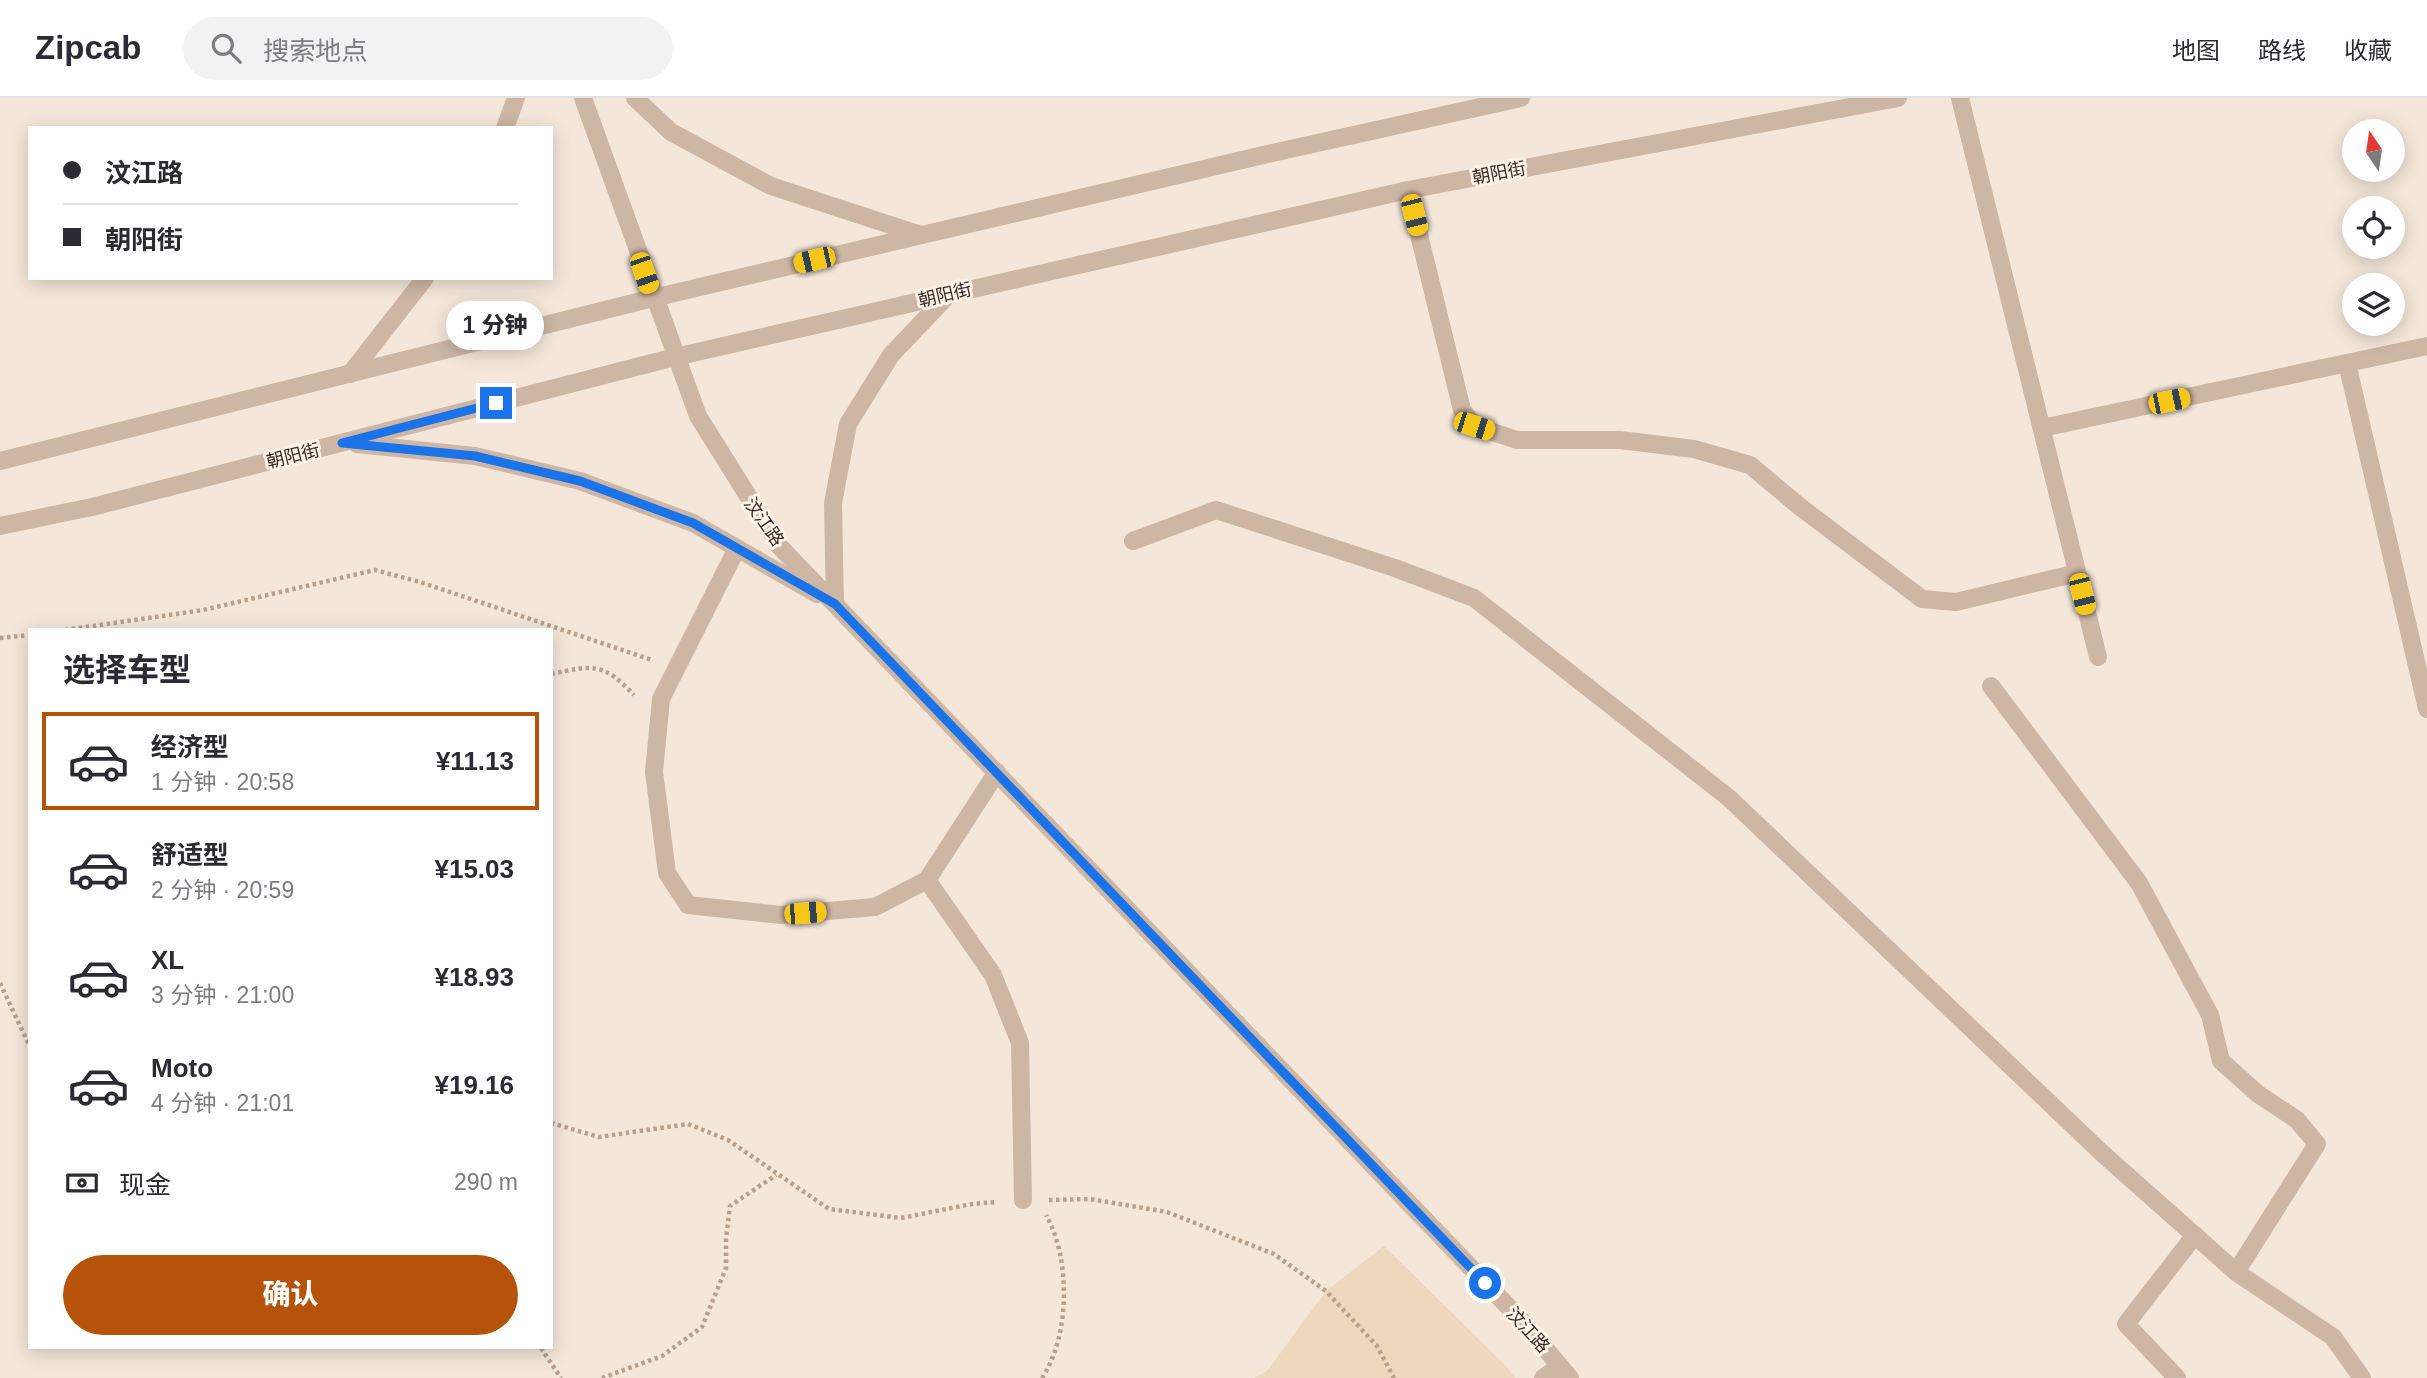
<!DOCTYPE html>
<html lang="zh">
<meta charset="utf-8">
<style>
body{margin:0;font-family:Helvetica,"Noto Sans SC",sans-serif;background:#f2f2f3;color:#2b2b33;height:100vh;display:flex;flex-direction:column;font-size:26px;white-space:nowrap}
*{box-sizing:border-box;margin:0}
p{font-size:23px;color:#7c7c81}
.icon{flex:none;width:38px;height:38px;fill:none;stroke:currentColor;stroke-width:2;stroke-linecap:round;stroke-linejoin:round}
.map{position:relative;flex:1;overflow:hidden}
.drawer{position:absolute;left:28px;top:530px;width:525px;height:721px;display:flex;flex-direction:column;background:#fff;border-radius:0px;box-shadow:0 4px 18px #0003}
.drawer>*{flex:none}
.hud{position:absolute;left:28px;top:28px;width:525px;height:154px;border-radius:0px;box-shadow:0 4px 18px #0003;display:grid;align-content:center;height:154px;padding:0 35px;background:#fff}
.needle{width:46px;rotate:347deg}
.tools{position:absolute;left:2342px;top:21px;display:grid;gap:14px}
.tools a{display:grid;place-items:center;width:63px;height:63px;border-radius:50%;background:#fff;box-shadow:0 4px 18px #0003;font-size:35px}
.end{position:absolute;width:32px;height:32px;margin:-16px;border:9px solid #1a73e8;background:#fff;box-shadow:0 0 0 4px #fff}
.from{border-radius:50%}
.bubble{position:absolute;height:49px;border-radius:24px;background:#fff;box-shadow:0 4px 18px #0003;font-size:23px;font-weight:800;line-height:49px;text-align:center}
.car{position:absolute;width:21px;height:42px;margin:-21px -10px;border-radius:9px;box-shadow:0 0 5px 2px #0007;background:linear-gradient(#f5c518 24%,#345 0 40%,#f5c518 0 76%,#345 0 86%,#f5c518 0)}
.hud b{display:flex;align-items:center;gap:24px;height:66px;font-size:26px}
.hud b+b{border-top:2px solid #e1e1e2}
.hud i{width:18px;height:18px;background:#2b2b33}
ul{padding:0;list-style:none}
li{display:flex;align-items:center;gap:21px;height:98px;margin:0 14px 10px;padding:0 21px;border:4px solid transparent;border-radius:0px}
li div{flex:1}
li b{display:block;font-size:26px}
li em{font-style:normal;font-weight:800}
li.current{border-color:#b45309}
li>.icon{width:63px;height:63px;stroke-width:1.5}
h2{padding:0 35px;font-size:32px;line-height:84px}
.pay{display:flex;align-items:center;gap:18px;height:77px;padding:0 35px;font-size:26px}
.pay p{margin-inline-start:auto}
.button{display:flex;gap:14px;margin-top:auto;padding:14px 35px}
.button a{flex:1;height:80px;border-radius:42px;background:#b45309;color:#fff;font-size:28px;font-weight:800;line-height:80px;text-align:center}
header{display:flex;align-items:center;gap:42px;box-sizing:border-box;height:98px;padding:0 35px;background:#fff;border-bottom:2px solid #e1e1e2}
header strong{font-size:33px}
nav{display:flex;gap:38px;margin-inline-start:auto;font-size:24px}
.search{width:490px;height:63px;background:#f2f2f3;display:flex;align-items:center;gap:18px;box-sizing:border-box;padding:0 24px;border-radius:38px;color:#7c7c81;font-size:26px}
.map>svg:first-child{display:block}
</style>
<header>
<strong>Zipcab</strong>
<div class="search"><svg class="icon" aria-label="search" viewBox="0 0 24 24"><circle cx="10" cy="10" r="6"/><path d="M15 15l6 6"/></svg>搜索地点</div>
<nav><a>地图</a><a>路线</a><a>收藏</a></nav>
</header>
<div class="map">
<svg width="2427" height="1280" viewBox="0 0 2427 1280">
<rect width="100%" height="100%" fill="#f4e7d9"/>
<path fill="#edd8be" d="M1384,1148L1507,1269L1515,1280H1254L1267,1273L1326,1193Z"/>
<g fill="none" stroke-linecap="round" stroke-linejoin="round">
<g stroke="#b9a08e" stroke-width="4.5" stroke-dasharray="3.5 3.5" stroke-linecap="butt">
<path d="M65,532L203,512L375,472L420,484L652,562"/>
<path d="M0,540L30,537"/>
<path d="M551,576C593,567 603,564 634,597"/>
<path d="M0,885L30,949"/>
<path d="M551,1025L599,1039L688,1026L728,1042L829,1111L901,1120L972,1106L997,1104"/>
<path d="M1049,1102L1090,1101L1167,1114L1274,1156L1326,1193L1377,1248L1394,1280"/>
<path d="M541,1250L561,1280"/>
<path d="M602,1280L662,1258L702,1229L726,1170V1141L730,1108L776,1077"/>
<path d="M1042,1280C1070,1238 1071,1161 1046,1117"/>
</g>
<g stroke="#cdb6a4" stroke-width="18">
<path d="M583,0L698,318L780,449L1522,1223L1570,1280"/>
<path d="M635,0L671,34L771,88L921,137"/>
<path d="M1960,0L2098,559"/>
<path d="M505,30L516,0"/>
<path d="M1408,92L1462,312L1474,328L1517,342H1620L1694,351L1750,367L1799,408L1922,501L1956,504L2077,475"/>
<path d="M2347,265L2427,611"/>
<path d="M350,276L425,180"/>
<path d="M2042,330L2427,248"/>
<path d="M357,346L475,358L580,383L693,425L817,496"/>
<path d="M0,363L653,200L1272,55L1521,0"/>
<path d="M0,428L92,409L675,259L1140,153L1408,92L1898,0"/>
<path d="M1133,443L1216,412L1395,470L1474,500L1729,700L2103,1056L2236,1174L2333,1239L2362,1280"/>
<path d="M737,450L661,601L654,674L667,775L688,807L781,817L875,809L927,782L997,674"/>
<path d="M835,506L833,405L848,326L891,257L949,196"/>
<path d="M1991,588L2139,785L2210,917L2221,963L2258,996L2297,1022L2317,1046L2236,1174"/>
<path d="M927,782L993,877L1020,945L1023,1102"/>
<path d="M1543,1280L1560,1268"/>
<path d="M2177,1280L2126,1226L2195,1137"/>
</g>
</g>
<g fill="none" stroke-linecap="round" stroke-linejoin="round">
<path stroke="#1a73e8" stroke-width="9" d="M496,305L342,345L475,358L580,383L693,425L835,506L1485,1185"/>
</g>
<g text-anchor="middle" stroke-width="6" stroke-linejoin="round" paint-order="stroke">
<g font-size="18" fill="#372c26" stroke="#fbf1e6">
<text transform="translate(1499 75) rotate(-11)" y="6">朝阳街</text>
<text transform="translate(945 197) rotate(-13)" y="6">朝阳街</text>
<text transform="translate(293 358) rotate(-14)" y="6">朝阳街</text>
<text transform="translate(764 424) rotate(55)" y="6">汶江路</text>
<text transform="translate(1528 1232) rotate(48)" y="6">汶江路</text>
</g>
</g>
</svg>
<div class="tools">
<a><svg class="needle" viewBox="-14 -14 28 28"><path d="M0-13l5 13h-10z" fill="#e53935"/><path d="M0 13l5-13h-10z" fill="#7c7c81"/></svg></a>
<a><svg class="icon" aria-label="locate" viewBox="0 0 24 24"><circle cx="12" cy="12" r="6"/><path d="M12 2v4M12 18v4M2 12h4M18 12h4"/></svg></a>
<a><svg class="icon" aria-label="layers" viewBox="0 0 24 24"><path d="M12 4l9 5-9 5-9-5zM3 14l9 5 9-5"/></svg></a>
</div>
<i class="end from" style="left:1485px;top:1185px"></i>
<i class="end" style="left:496px;top:305px"></i>
<div class="bubble" style="left:446px;top:203px;width:98px">1 分钟</div>
<i class="car" style="left:1414px;top:117px;rotate:166deg"></i>
<i class="car" style="left:814px;top:162px;rotate:257deg"></i>
<i class="car" style="left:644px;top:175px;rotate:161deg"></i>
<i class="car" style="left:2169px;top:303px;rotate:78deg"></i>
<i class="car" style="left:1474px;top:328px;rotate:108deg"></i>
<i class="car" style="left:2082px;top:496px;rotate:166deg"></i>
<i class="car" style="left:805px;top:815px;rotate:85deg"></i>
<div class="hud">
<b><i class="from"></i>汶江路</b>
<b><i></i>朝阳街</b>
</div>
<section class="drawer">
<h2>选择车型</h2>
<ul>
<li class="current"><svg class="icon" aria-label="car" viewBox="0 0 24 24"><path d="M5 17H2v-5l4-1 3-4h7l3 4 3 1v5h-3M9 17h6M6 11h13"/><circle cx="7" cy="17" r="2"/><circle cx="17" cy="17" r="2"/></svg><div><b>经济型</b><p>1 分钟 · 20:58</p></div><em>¥11.13</em></li>
<li><svg class="icon" aria-label="car" viewBox="0 0 24 24"><path d="M5 17H2v-5l4-1 3-4h7l3 4 3 1v5h-3M9 17h6M6 11h13"/><circle cx="7" cy="17" r="2"/><circle cx="17" cy="17" r="2"/></svg><div><b>舒适型</b><p>2 分钟 · 20:59</p></div><em>¥15.03</em></li>
<li><svg class="icon" aria-label="car" viewBox="0 0 24 24"><path d="M5 17H2v-5l4-1 3-4h7l3 4 3 1v5h-3M9 17h6M6 11h13"/><circle cx="7" cy="17" r="2"/><circle cx="17" cy="17" r="2"/></svg><div><b>XL</b><p>3 分钟 · 21:00</p></div><em>¥18.93</em></li>
<li><svg class="icon" aria-label="car" viewBox="0 0 24 24"><path d="M5 17H2v-5l4-1 3-4h7l3 4 3 1v5h-3M9 17h6M6 11h13"/><circle cx="7" cy="17" r="2"/><circle cx="17" cy="17" r="2"/></svg><div><b>Moto</b><p>4 分钟 · 21:01</p></div><em>¥19.16</em></li>
</ul>
<div class="pay"><svg class="icon" aria-label="cash" viewBox="0 0 24 24"><path d="M3 7h18v10H3z"/><circle cx="12" cy="12" r="2"/></svg>现金<p>290 m</p></div>
<div class="button"><a>确认</a></div>
</section>
</div>
